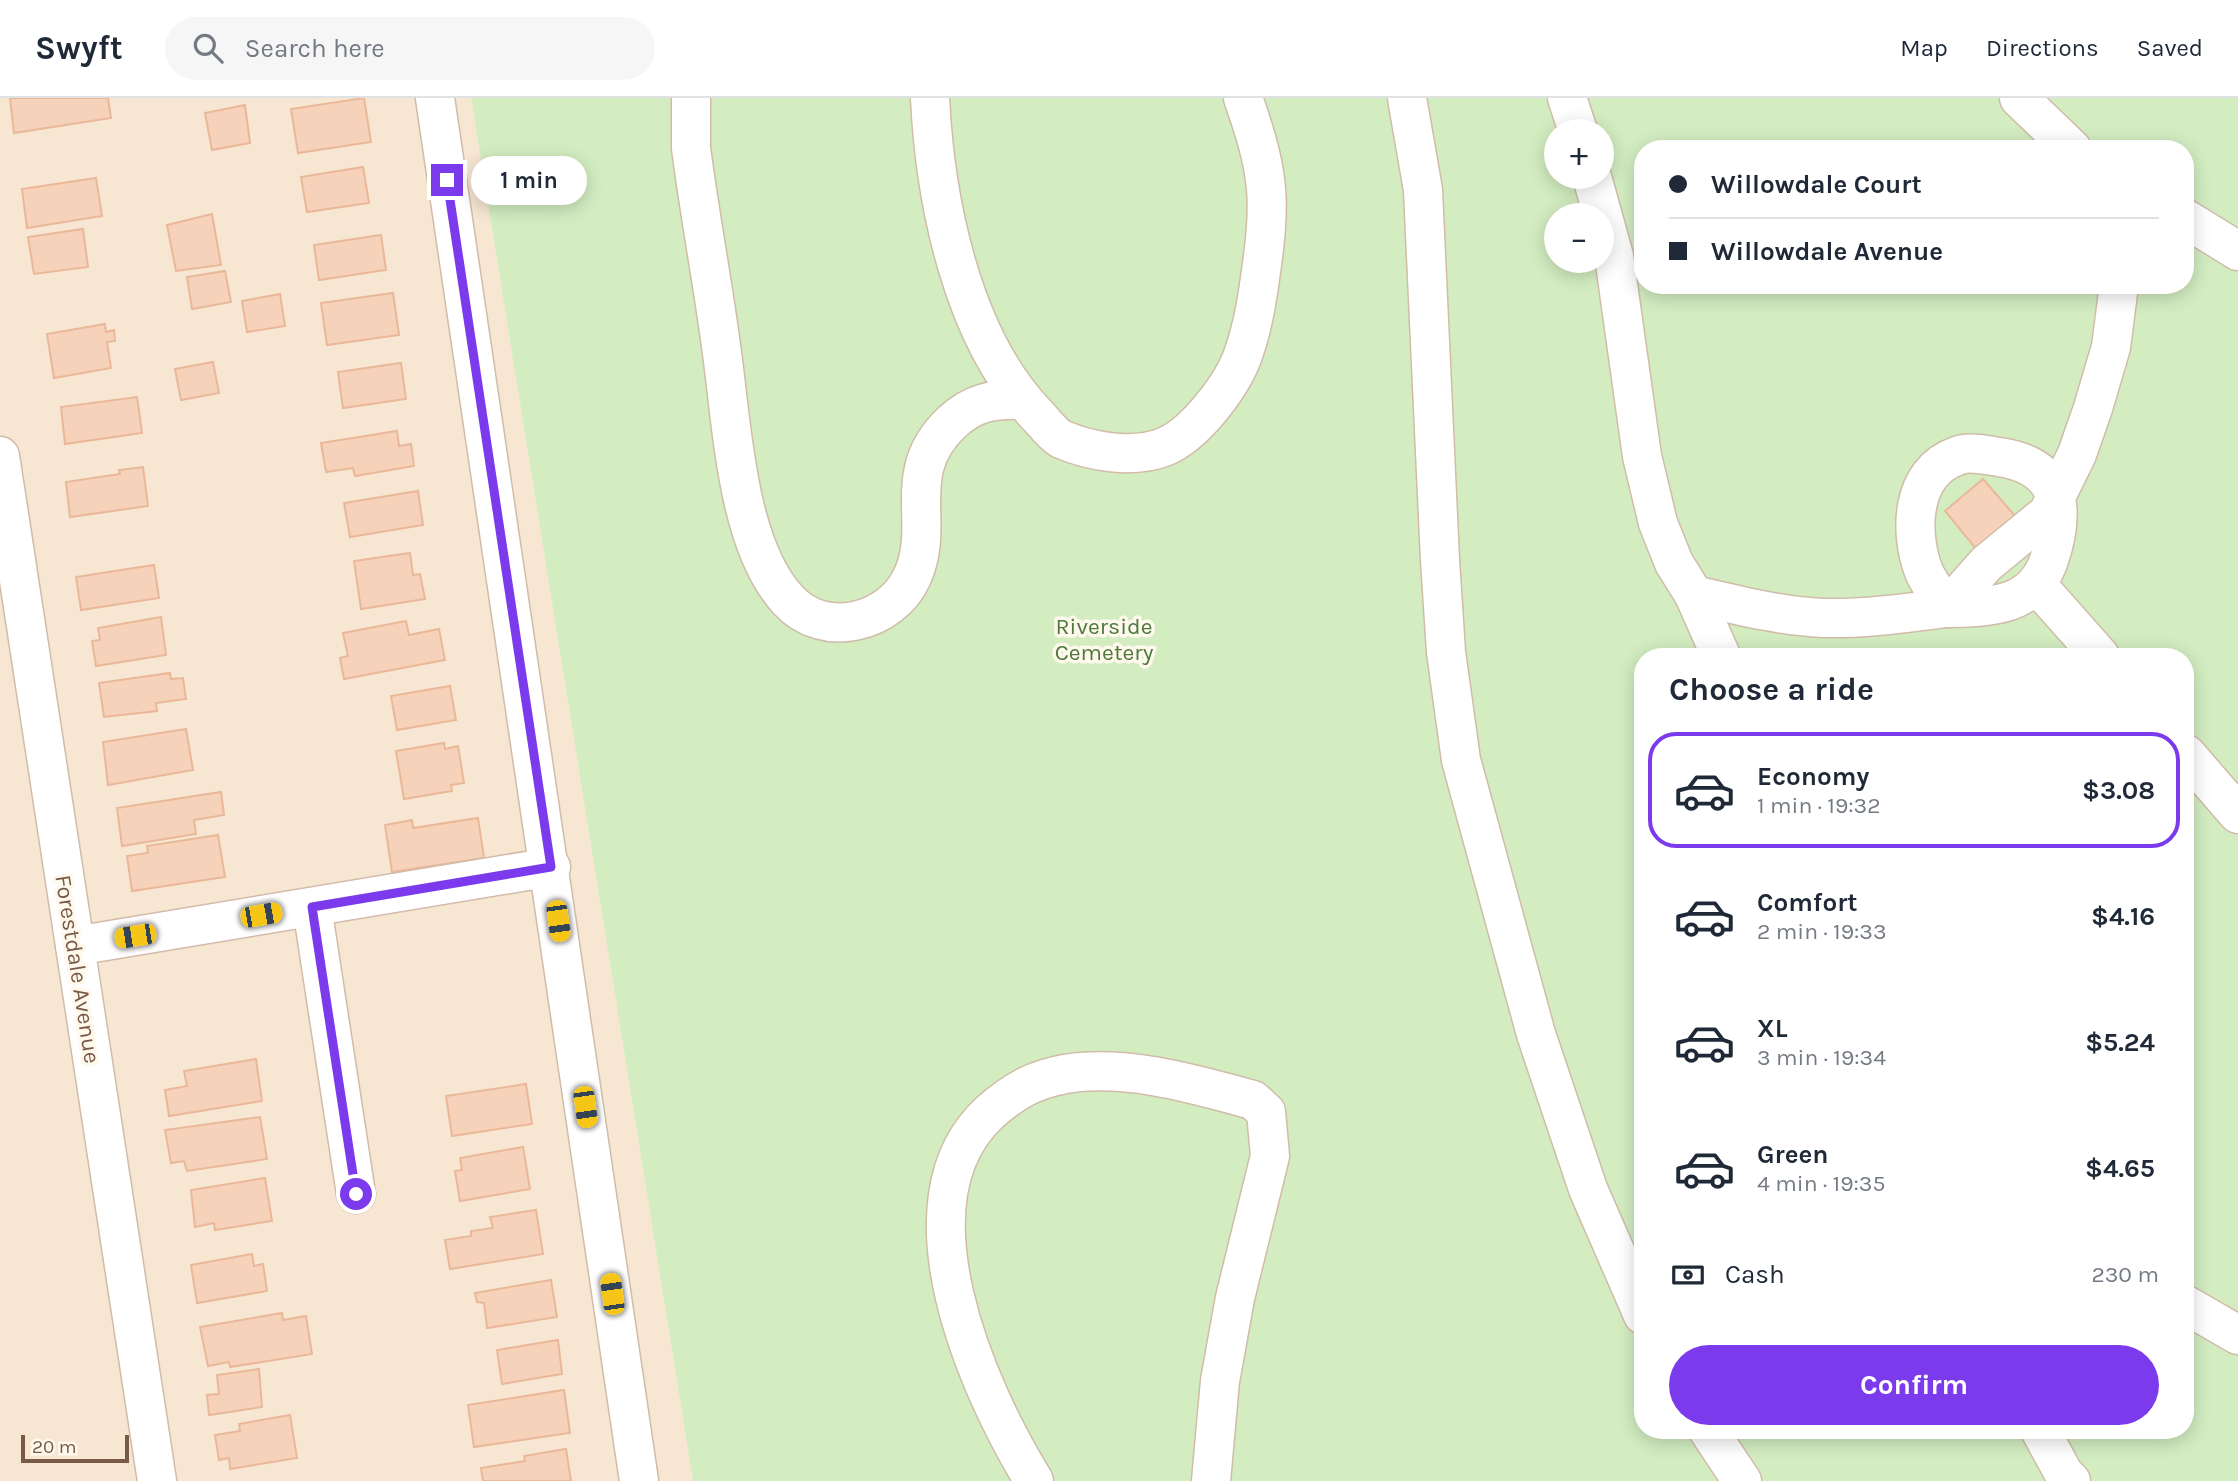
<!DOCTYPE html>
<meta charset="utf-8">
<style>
body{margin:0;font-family:Karla,sans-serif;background:#f6f6f7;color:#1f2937;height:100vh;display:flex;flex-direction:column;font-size:26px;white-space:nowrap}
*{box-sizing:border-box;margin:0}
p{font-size:23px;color:#747a83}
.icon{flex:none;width:38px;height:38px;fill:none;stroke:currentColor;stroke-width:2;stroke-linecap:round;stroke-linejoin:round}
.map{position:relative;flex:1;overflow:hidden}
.sheet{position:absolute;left:1634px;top:550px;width:560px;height:791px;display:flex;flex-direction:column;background:#fff;border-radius:28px;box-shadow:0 4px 18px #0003}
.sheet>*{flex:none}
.banner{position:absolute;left:1634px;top:42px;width:560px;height:154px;border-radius:28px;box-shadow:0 4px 18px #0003;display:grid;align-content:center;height:154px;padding:0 35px;background:#fff}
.buttons{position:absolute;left:1544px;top:21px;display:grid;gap:14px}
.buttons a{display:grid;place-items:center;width:70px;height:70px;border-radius:50%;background:#fff;box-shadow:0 4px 18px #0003;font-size:35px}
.scale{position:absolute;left:21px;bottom:18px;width:108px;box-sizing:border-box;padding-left:7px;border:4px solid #795a47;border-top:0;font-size:19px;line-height:24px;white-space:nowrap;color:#795a47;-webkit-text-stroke:5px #fff8ed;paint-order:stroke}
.end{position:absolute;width:32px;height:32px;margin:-16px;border:9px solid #7c3aed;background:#fff;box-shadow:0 0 0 4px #fff}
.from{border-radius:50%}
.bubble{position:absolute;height:49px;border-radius:24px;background:#fff;box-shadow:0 4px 18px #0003;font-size:23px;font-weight:700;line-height:49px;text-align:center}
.car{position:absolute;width:21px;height:42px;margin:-21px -10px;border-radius:9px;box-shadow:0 0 5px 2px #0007;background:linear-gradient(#f5c518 24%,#345 0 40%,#f5c518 0 76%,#345 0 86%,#f5c518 0)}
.banner b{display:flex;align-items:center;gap:24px;height:66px;font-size:26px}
.banner b+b{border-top:2px solid #e0e1e3}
.banner i{width:18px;height:18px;background:#1f2937}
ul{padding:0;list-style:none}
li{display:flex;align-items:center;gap:21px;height:116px;margin:0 14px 10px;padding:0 21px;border:4px solid transparent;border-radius:28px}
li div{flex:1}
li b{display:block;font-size:26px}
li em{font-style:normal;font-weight:700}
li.selected{border-color:#7c3aed}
li>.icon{width:63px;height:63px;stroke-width:1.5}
h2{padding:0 35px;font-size:32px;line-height:84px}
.pay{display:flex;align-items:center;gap:18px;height:77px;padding:0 35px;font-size:26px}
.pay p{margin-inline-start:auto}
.primary-button{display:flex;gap:14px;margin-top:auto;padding:14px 35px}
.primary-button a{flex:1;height:80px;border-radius:42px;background:#7c3aed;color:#fff;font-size:28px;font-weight:700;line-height:80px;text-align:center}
header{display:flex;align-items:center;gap:42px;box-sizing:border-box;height:98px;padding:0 35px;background:#fff;border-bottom:2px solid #e0e1e3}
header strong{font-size:33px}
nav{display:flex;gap:38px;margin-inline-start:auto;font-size:24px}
.search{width:490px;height:63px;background:#f6f6f7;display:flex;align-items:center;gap:18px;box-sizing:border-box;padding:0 24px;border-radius:38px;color:#747a83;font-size:26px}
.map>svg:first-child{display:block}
</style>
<header>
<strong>Swyft</strong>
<div class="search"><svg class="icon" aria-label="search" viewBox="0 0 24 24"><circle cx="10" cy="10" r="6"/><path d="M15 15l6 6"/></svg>Search here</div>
<nav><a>Map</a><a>Directions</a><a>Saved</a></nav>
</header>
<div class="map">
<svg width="2238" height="1383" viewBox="0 0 2238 1383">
<rect width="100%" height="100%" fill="#fef4e5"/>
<path fill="#f6e6d2" d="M0,0H471L693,1383H0Z"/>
<path fill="#d3edc1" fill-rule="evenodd" d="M471,0H2238V1383H693ZM1556,33H1601V79H1556ZM1643,51H2186V187H1643ZM1556,117H1601V163H1556ZM1643,558H2186V1332H1643Z"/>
<g fill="#f6d2ba" stroke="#eab899" stroke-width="2">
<path d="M10,0H108L111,20L14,35Z"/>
<path d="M364,0L371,44L298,55L291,11Z"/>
<path d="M245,7L250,45L212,52L205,15Z"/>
<path d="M363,69L369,105L307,114L301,79Z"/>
<path d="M96,80L102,118L27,130L22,91Z"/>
<path d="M212,116L221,167L176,173L167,127Z"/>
<path d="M83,131L88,169L34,176L28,139Z"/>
<path d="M381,137L386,172L319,182L314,147Z"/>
<path d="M225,173L231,204L192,211L187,179Z"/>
<path d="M393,195L399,237L327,247L321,205Z"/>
<path d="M280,196L285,228L247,234L242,203Z"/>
<path d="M105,226L106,234L114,232L115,243L107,244L111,270L54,280L47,236Z"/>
<path d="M213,264L219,295L181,302L175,271Z"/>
<path d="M401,265L406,301L343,310L338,274Z"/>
<path d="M137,299L142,335L65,346L61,309Z"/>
<path d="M397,333L399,348L411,346L414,368L355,378L353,370L326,374L321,345Z"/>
<path d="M143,369L148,408L70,419L66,384L120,376L119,372Z"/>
<path d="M1983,381L2016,419L1977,452L1945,413Z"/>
<path d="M418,393L423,427L350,439L344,405Z"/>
<path d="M410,455L413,477L420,476L425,501L361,511L354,463Z"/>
<path d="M154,467L159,500L81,512L76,479Z"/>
<path d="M161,519L166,557L96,568L92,543L100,542L98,530Z"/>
<path d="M406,523L409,537L439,531L445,562L344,581L340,560L348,558L343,535Z"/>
<path d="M170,575L171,581L183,580L186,601L156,605L157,613L104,619L99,585Z"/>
<path d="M450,588L456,622L397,632L391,598Z"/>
<path d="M186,631L193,672L108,687L103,644Z"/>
<path d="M444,645L445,651L458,648L464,685L451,687L452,693L404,701L396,653Z"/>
<path d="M221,694L224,717L194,722L196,736L122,748L117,710Z"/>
<path d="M478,720L484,760L392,774L385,727L412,722L413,730Z"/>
<path d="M218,737L225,779L132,793L127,758L148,755L147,748Z"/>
<path d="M256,961L262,1003L169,1018L165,992L187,988L184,973Z"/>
<path d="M526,986L532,1026L452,1038L446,998Z"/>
<path d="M260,1019L267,1061L187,1073L184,1063L171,1065L165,1032Z"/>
<path d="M523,1049L530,1091L460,1103L455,1073L462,1072L460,1060Z"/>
<path d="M265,1080L272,1123L215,1132L214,1125L195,1129L191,1092Z"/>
<path d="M536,1112L543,1156L450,1171L445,1142L471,1138V1133L493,1130L490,1119Z"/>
<path d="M252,1156L254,1168L263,1166L267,1193L197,1205L191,1167Z"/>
<path d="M551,1182L557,1219L487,1230L484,1205L477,1204L475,1195Z"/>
<path d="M282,1215L283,1222L306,1218L312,1256L230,1269L229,1264L208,1268L200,1229Z"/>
<path d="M558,1242L562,1276L502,1286L497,1252Z"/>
<path d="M259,1271L262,1309L209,1317L207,1297L219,1296L217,1277Z"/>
<path d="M564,1292L570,1335L474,1349L468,1307Z"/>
<path d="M290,1317L297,1360L230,1371L229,1360L219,1362L215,1337L240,1333L239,1326Z"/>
<path d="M566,1351L571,1383H483L481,1370L525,1363L524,1358Z"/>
</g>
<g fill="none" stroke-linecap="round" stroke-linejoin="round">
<defs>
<g id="minor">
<path d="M435,0L639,1383"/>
<path d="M691,0V50C700,119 713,186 722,255C732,328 737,447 788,502C824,542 891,525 912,479C937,425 898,376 951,325C973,304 993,301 1023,302"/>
<path d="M930,0C935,103 962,238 1035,315C1043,323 1052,336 1061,341C1091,354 1133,361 1164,349C1196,336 1234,285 1244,254C1254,225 1258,196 1262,166C1266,138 1269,109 1265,82C1262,55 1252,25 1243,0"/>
<path d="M1407,0L1423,92L1440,462L1446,554L1461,662L1536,936L1588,1091L1643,1217"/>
<path d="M1567,0L1578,33"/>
<path d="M2019,0L2072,51"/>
<path d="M1592,79L1614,158L1642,358L1658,425L1674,465L1694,497L1721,558"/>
<path d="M2186,121L2238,153"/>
<path d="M0,358L157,1383"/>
<path d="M2038,488L2100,558"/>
<path d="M1694,497C1737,507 1779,518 1823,520C1865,521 1906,515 1947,510C1939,498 1930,487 1924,474C1909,435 1910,374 1957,358C1968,353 1987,357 1999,359C2060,368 2067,409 2049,462C2033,509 1991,509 1947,510"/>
<path d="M1947,510L1986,466L2048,415L2077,356L2093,310L2111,249L2119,187"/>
<path d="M2186,656L2238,716"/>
<path d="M312,809L356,1096"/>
<path d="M75,848L551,769"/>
<path d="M2186,1207L2238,1237"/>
<path d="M1708,1332L1742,1383"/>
<path d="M2040,1332L2064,1376L2071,1383"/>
<path d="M1034,1383C978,1292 893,1103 990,1014C1014,993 1033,982 1065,976C1127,966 1194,986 1253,1002L1266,1014L1270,1058L1235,1200L1220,1283L1211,1383"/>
</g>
</defs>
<use href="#minor" stroke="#d1bca9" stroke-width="41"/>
<use href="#minor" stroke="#fff" stroke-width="38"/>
</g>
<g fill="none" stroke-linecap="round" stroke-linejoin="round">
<path stroke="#7c3aed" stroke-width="9" d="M356,1096L312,809L551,769L447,82"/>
</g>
<g text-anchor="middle" stroke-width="7" stroke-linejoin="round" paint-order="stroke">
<g font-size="23" fill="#4d7a3c" stroke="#fff8ed">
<text x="1104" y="536">Riverside<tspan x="1104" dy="26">Cemetery</tspan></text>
</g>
<g font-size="23" fill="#795a47" stroke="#fff8ed">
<text transform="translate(78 871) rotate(81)" y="8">Forestdale Avenue</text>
</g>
</g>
</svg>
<div class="buttons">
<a>+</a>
<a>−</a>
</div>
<div class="scale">20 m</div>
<i class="end from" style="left:356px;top:1096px"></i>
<i class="end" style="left:447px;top:82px"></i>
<div class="bubble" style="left:471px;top:58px;width:116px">1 min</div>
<i class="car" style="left:261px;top:817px;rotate:80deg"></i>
<i class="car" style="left:558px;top:823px;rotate:172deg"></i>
<i class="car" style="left:135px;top:838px;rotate:261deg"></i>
<i class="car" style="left:585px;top:1009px;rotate:172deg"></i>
<i class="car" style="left:612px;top:1196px;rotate:352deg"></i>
<div class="banner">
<b><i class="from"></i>Willowdale Court</b>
<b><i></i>Willowdale Avenue</b>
</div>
<section class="sheet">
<h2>Choose a ride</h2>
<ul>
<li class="selected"><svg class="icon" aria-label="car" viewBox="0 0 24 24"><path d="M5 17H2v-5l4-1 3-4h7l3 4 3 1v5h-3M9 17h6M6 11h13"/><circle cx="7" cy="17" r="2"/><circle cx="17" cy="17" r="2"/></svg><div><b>Economy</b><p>1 min · 19:32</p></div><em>$3.08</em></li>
<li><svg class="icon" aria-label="car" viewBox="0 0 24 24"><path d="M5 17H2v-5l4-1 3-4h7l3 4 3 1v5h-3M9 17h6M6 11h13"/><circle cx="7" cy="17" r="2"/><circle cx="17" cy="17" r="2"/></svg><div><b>Comfort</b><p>2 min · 19:33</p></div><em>$4.16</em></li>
<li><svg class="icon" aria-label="car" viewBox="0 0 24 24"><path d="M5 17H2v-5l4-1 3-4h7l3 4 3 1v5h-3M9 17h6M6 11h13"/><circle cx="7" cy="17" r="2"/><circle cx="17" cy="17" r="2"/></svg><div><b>XL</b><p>3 min · 19:34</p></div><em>$5.24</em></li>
<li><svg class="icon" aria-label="car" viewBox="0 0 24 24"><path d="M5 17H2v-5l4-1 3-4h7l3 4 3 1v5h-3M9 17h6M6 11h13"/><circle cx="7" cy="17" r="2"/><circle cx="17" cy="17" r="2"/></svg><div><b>Green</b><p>4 min · 19:35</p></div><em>$4.65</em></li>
</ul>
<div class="pay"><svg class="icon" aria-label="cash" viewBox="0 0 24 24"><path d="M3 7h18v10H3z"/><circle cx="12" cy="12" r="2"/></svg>Cash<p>230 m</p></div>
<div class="primary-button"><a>Confirm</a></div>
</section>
</div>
